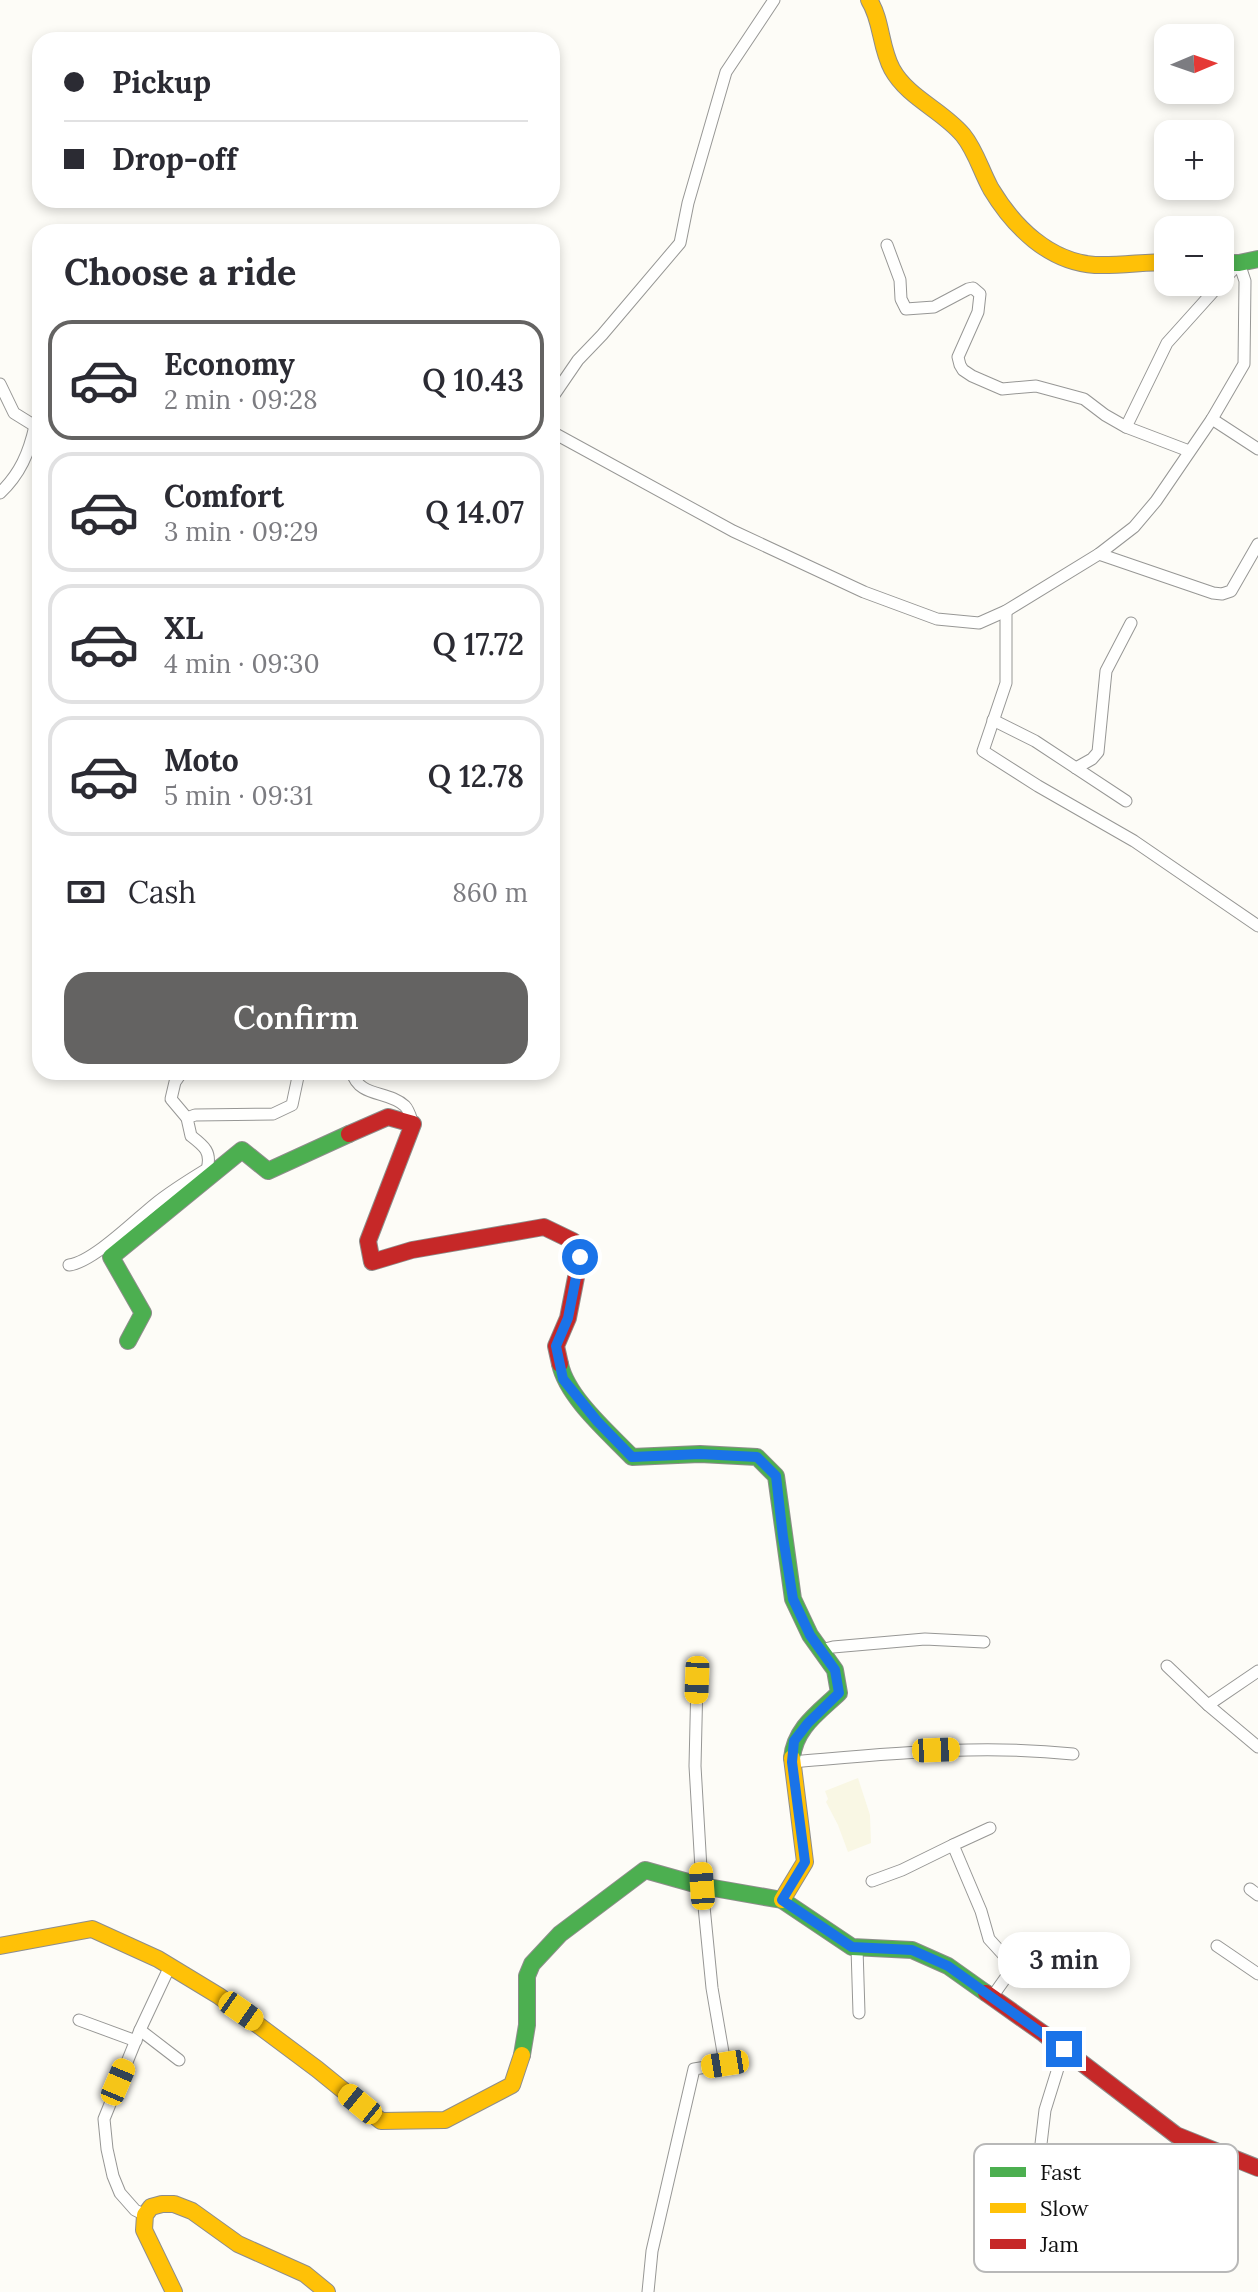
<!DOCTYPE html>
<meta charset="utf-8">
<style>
body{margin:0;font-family:Lora,serif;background:#f7f7f7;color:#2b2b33;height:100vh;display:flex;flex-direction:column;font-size:30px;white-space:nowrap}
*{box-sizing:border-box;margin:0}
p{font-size:26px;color:#7c7c81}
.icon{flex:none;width:44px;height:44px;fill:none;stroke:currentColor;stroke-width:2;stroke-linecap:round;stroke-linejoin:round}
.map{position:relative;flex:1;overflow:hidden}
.drawer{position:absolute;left:32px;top:224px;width:528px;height:856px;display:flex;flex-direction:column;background:#fff;border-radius:24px;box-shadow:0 4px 12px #0003}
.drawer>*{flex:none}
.hud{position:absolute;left:32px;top:32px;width:528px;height:176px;border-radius:24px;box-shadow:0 4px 12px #0003;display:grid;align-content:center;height:176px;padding:0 32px;background:#fff}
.needle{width:52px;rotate:88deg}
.tools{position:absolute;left:1154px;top:24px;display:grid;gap:16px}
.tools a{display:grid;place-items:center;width:80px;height:80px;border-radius:16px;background:#fff;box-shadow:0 4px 12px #0003;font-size:40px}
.end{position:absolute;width:36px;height:36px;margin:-18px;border:10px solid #1a73e8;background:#fff;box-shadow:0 0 0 4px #fff}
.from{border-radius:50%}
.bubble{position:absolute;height:56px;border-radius:24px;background:#fff;box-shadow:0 4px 12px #0003;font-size:26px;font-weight:600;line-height:56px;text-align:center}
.car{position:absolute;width:24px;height:48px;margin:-24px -12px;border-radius:10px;box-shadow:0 0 6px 2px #0007;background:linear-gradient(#f5c518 24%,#345 0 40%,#f5c518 0 76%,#345 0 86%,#f5c518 0)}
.hud b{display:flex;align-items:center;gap:28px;height:76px;font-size:30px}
.hud b+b{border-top:2px solid #e1e1e2}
.hud i{width:20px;height:20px;background:#2b2b33}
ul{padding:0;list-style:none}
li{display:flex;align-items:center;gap:24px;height:120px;margin:0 16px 12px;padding:0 16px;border:4px solid #e1e1e2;border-radius:24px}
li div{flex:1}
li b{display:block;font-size:30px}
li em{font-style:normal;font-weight:600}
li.active{border-color:#646362}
li>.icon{width:72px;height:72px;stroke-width:1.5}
h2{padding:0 32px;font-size:36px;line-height:96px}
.pay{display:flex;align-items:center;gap:20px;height:88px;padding:0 32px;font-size:30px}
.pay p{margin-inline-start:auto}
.action{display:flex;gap:16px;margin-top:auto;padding:16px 32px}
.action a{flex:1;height:92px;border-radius:24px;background:#646362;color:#fff;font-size:32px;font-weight:600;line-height:92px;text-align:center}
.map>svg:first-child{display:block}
</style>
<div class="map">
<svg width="1258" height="2292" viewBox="0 0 1258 2292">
<rect width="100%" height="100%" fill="#fdfcf7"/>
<path fill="#f9f7e4" d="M858,1778L870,1815L871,1843L848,1852L838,1825L826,1802L828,1799L825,1791Z"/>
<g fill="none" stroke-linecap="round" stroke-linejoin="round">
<defs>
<g id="street">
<path d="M887,245L900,280L901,299L906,309L934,307L968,289L973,288L980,294L978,312L958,357L960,365L963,370L972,376L1002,389L1036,386L1084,399L1105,415L1126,427"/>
<path d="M0,384L14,413L35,426L39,425"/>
<path d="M552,398L578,360L602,335L680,243L688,203L726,72L774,0"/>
<path d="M1212,419L1258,449"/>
<path d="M552,432L733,531L864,592L937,619L979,623L1006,611L1099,554L1134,527L1156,501L1212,419L1244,364L1245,281L1239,263L1167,343L1126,427L1189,451"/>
<path d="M0,493C20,474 29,453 35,426"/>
<path d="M1099,554L1213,593L1222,594L1231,591L1258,544"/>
<path d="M1006,611V683L983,751L1038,786L1134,841L1258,926"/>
<path d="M993,720L1035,741L1126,801"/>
<path d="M1076,768L1092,759L1098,752L1106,671L1131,623"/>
<path d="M182,1072L175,1082L171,1099L187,1118"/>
<path d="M352,1072C359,1098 388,1090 405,1106C409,1110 411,1118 413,1124"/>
<path d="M69,1265C93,1262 135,1220 155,1204C171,1191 189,1180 207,1169C212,1152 204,1146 191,1136L187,1118L195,1115L273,1114L292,1105L299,1072"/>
<path d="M821,1650L833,1647L925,1639L984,1642"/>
<path d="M1167,1666L1208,1705L1258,1747"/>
<path d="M1208,1705L1258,1671"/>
<path d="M792,1762C888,1754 977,1744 1073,1754"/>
<path d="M990,1828L953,1845L981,1911L989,1939L1009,1961V1973L992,1997"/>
<path d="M872,1881L902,1870L953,1845"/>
<path d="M1250,1889L1258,1895"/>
<path d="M1217,1946L1258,1974"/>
<path d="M857,1948L859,2013"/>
<path d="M79,2020L136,2041"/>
<path d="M140,2030L179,2060"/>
<path d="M1041,2144L1045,2110L1064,2049"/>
<path d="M145,2215L135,2210L120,2193L113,2176L107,2149L104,2119L140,2030L170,1966"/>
<path d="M648,2292L652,2251L694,2069L725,2064L712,1988L702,1886L695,1766L697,1680"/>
</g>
<g id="fast">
<path d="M1220,263H1239L1258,259"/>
<path d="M128,1341L143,1313L111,1257L242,1150L268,1171L349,1134"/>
<path d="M560,1364C567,1397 608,1432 632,1457L700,1454L757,1457L776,1476L793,1599L810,1635L835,1670L839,1693C818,1713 795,1728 792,1758"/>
<path d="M522,2055L527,2025V1976L532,1964L560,1934L645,1870L702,1886L782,1900L852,1947L912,1950L948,1966L986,1993"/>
</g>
<g id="slow">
<path d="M869,0C882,20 880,47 892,69C908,98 942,110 963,135C976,151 981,171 991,189C1014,227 1049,262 1095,265C1119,266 1144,262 1168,262"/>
<path d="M782,1900L805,1862L792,1758"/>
<path d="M0,1946L92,1929L158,1959L219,1996L317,2069L381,2121L445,2120L512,2085L522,2055"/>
<path d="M174,2292L144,2230L145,2215L151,2207L162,2204H174L192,2211L238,2244L305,2274L327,2292"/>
</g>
<g id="jam">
<path d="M349,1134L388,1117L413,1124L368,1241L372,1262L412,1250L544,1227L573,1241L580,1257L568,1318L556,1346L560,1364"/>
<path d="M986,1993L1044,2034L1176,2135L1258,2168"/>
</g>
</defs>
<use href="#street" stroke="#979795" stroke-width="13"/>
<use href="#fast" stroke="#8e8d8b" stroke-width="18"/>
<use href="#slow" stroke="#8e8d8b" stroke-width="18"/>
<use href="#jam" stroke="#8e8d8b" stroke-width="18"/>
<use href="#street" stroke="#fffffe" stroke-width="11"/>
<use href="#fast" stroke="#4caf50" stroke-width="16"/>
<use href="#slow" stroke="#ffc107" stroke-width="16"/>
<use href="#jam" stroke="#c62828" stroke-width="16"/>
</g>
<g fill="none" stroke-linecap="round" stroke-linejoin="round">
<path stroke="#1a73e8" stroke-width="10" d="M580,1257L568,1318L556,1346L563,1379L597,1421L632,1457L700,1454L757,1457L776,1476L783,1537L793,1599L810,1635L835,1670L839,1693L808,1723L794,1741L792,1762L805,1862L782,1900L852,1947L912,1950L948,1966L1064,2049"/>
</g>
<rect x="974" y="2144" width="264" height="128" rx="12" fill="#fff" stroke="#b8b8b8" stroke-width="2"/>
<rect x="990" y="2167" width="36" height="10" fill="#4caf50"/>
<rect x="990" y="2203" width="36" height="10" fill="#ffc107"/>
<rect x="990" y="2239" width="36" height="10" fill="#c62828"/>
<g font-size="22" fill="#111">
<text x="1040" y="2180">Fast</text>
<text x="1040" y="2216">Slow</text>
<text x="1040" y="2252">Jam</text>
</g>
</svg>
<div class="tools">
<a><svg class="needle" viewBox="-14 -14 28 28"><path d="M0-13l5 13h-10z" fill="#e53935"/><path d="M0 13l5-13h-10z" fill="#7c7c81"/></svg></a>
<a>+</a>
<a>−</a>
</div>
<i class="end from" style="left:580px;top:1257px"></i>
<i class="end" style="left:1064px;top:2049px"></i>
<div class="bubble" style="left:998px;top:1932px;width:132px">3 min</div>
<i class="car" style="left:697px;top:1680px;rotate:182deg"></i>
<i class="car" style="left:936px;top:1750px;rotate:88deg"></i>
<i class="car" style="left:702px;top:1886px;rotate:356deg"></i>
<i class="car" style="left:241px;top:2011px;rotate:125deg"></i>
<i class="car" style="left:725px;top:2064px;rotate:261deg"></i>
<i class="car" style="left:118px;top:2082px;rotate:23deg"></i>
<i class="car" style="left:360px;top:2104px;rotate:309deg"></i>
<div class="hud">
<b><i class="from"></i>Pickup</b>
<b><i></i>Drop-off</b>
</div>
<section class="drawer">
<h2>Choose a ride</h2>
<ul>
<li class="active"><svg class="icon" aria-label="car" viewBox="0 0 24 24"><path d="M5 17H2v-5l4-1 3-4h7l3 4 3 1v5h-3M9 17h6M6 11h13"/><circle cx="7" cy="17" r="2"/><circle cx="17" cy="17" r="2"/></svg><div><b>Economy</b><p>2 min · 09:28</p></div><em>Q 10.43</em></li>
<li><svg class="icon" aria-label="car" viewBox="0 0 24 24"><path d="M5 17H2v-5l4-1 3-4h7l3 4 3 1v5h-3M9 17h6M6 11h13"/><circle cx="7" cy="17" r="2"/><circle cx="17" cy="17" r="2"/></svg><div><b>Comfort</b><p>3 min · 09:29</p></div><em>Q 14.07</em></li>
<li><svg class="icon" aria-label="car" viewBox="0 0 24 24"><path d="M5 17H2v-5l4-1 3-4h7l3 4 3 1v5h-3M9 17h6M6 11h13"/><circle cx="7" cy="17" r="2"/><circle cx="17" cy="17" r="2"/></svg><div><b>XL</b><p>4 min · 09:30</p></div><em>Q 17.72</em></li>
<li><svg class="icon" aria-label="car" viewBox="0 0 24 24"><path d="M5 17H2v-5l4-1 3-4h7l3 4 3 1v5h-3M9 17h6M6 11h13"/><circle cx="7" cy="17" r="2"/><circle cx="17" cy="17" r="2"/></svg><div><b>Moto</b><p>5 min · 09:31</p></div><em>Q 12.78</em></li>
</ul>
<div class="pay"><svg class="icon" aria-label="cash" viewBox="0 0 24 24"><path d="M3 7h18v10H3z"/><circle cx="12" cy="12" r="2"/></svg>Cash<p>860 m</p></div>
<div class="action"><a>Confirm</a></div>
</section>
</div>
